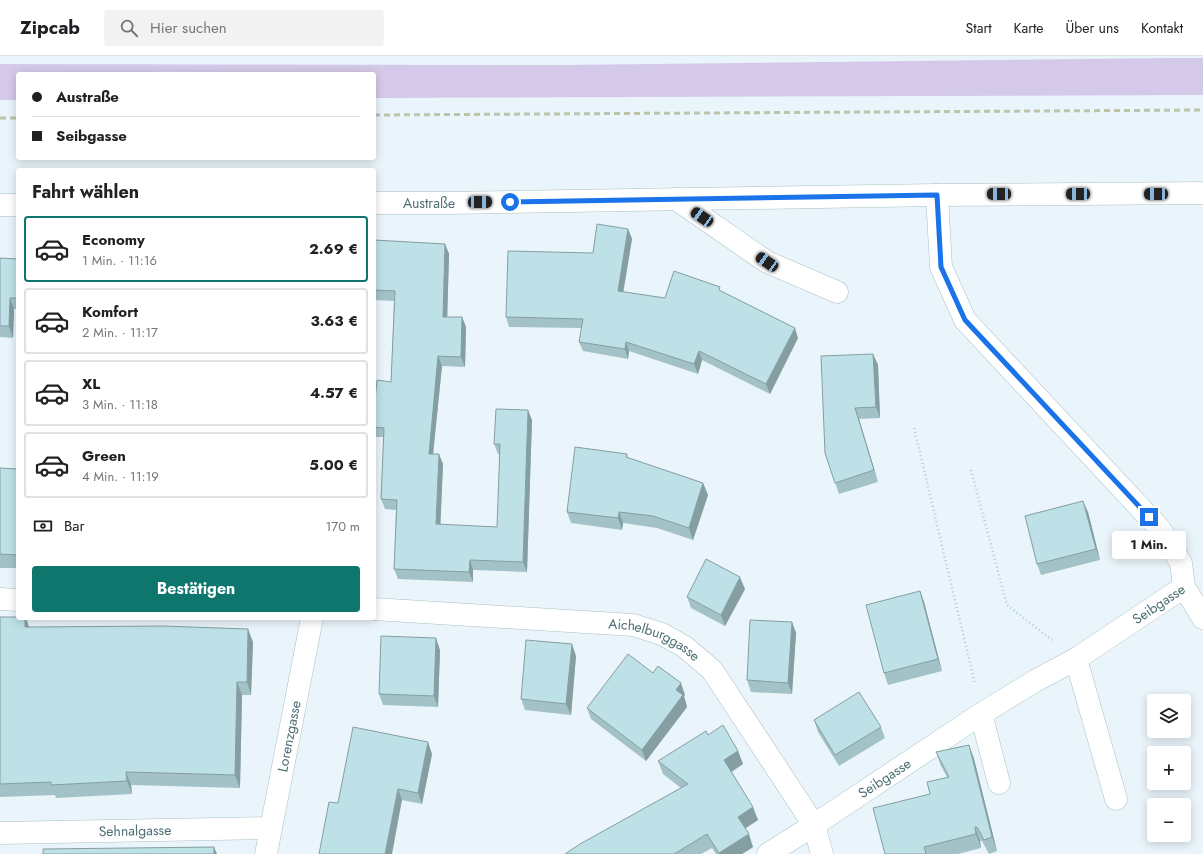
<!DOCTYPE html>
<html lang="de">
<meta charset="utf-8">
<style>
body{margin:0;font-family:Jost,sans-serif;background:#f2f2f2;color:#202124;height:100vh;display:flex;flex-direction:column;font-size:15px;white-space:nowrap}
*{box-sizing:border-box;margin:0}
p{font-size:13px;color:#757577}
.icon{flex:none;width:22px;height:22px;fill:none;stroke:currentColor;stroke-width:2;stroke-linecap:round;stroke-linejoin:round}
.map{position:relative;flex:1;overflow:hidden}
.side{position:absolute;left:16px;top:112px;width:360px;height:452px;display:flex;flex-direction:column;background:#fff;border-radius:4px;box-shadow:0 2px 10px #0003}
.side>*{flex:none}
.hud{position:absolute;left:16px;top:16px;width:360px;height:88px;border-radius:4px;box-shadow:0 2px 10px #0003;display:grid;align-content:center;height:88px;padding:0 16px;background:#fff}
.buttons{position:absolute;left:1147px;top:638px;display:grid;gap:8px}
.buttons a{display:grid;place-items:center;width:44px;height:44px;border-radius:4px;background:#fff;box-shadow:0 2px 10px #0003;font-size:20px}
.end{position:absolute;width:18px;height:18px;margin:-9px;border:5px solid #1a73e8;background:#fff;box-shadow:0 0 0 2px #fff}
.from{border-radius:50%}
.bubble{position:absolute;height:28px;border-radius:4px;background:#fff;box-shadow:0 2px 10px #0003;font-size:13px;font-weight:700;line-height:28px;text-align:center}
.car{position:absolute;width:12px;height:24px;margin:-12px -6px;border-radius:5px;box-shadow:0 0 3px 1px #0007;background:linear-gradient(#222 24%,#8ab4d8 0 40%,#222 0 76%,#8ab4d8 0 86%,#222 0)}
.hud b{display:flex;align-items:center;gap:14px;height:38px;font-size:15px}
.hud b+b{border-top:1px solid #e0e0e0}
.hud i{width:10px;height:10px;background:#202124}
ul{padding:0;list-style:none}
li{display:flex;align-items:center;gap:12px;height:66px;margin:0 8px 6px;padding:0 8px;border:2px solid #e0e0e0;border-radius:4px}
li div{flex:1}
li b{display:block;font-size:15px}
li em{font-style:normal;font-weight:700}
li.on{border-color:#0f766e}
li>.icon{width:36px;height:36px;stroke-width:1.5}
h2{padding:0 16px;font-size:18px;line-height:48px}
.pay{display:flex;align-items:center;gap:10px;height:44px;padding:0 16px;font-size:15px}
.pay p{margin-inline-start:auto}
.cta{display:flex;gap:8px;margin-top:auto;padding:8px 16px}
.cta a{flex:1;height:46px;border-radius:4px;background:#0f766e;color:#fff;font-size:16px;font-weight:700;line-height:46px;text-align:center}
header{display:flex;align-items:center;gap:24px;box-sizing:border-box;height:56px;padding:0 20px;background:#fff;border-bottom:1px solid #e0e0e0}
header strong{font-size:19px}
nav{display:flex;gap:22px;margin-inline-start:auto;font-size:14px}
.search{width:280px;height:36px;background:#f2f2f2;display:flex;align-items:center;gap:10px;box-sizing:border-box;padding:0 14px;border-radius:4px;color:#757577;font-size:15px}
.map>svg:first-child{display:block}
</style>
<header>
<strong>Zipcab</strong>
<div class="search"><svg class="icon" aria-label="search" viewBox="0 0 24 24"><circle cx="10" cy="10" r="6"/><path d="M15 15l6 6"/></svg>Hier suchen</div>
<nav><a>Start</a><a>Karte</a><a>Über uns</a><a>Kontakt</a></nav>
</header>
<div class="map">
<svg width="1203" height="798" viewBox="0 0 1203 798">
<rect width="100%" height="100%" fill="#eaf5fb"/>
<path fill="#d4c9e8" d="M1173,2H1203V39L374,42V18H18V44H0V8L561,9Z"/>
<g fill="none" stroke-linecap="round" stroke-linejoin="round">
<defs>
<g id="minor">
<path d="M676,143L767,206L837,236"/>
<path id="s1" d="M374,147H450L937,139L1203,137"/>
<path d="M0,149H18"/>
<path d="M1184,531L1203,562"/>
<path d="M0,543L18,544"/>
<path id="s2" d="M374,553L633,569L662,578L685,591L712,614L814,769L822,798"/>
<path d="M1076,603L1116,743"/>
<path d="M981,658L999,727"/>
<path id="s3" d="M0,777L271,772"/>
<path id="s4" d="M266,798L312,562"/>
<path id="s5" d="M768,798L814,769L981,658L1035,625L1076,603L1184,531L1181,507L1160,473L965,264L941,211L937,139"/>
</g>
</defs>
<use href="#minor" stroke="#a9c0c5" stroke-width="23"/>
<g stroke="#a7cdd3" stroke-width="2.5" stroke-dasharray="1 3" stroke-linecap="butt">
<path d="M914,372L975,628"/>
<path d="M971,414L1007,549L1052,584"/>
</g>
<use href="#minor" stroke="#fff" stroke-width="22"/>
<g stroke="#bcc4a9" stroke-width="3" stroke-dasharray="6 4" stroke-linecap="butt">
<path d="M374,59L1203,54"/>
<path d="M0,62H18"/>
</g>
</g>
<g fill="#a3c2c7">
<path d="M628,173L632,183L623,236L665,242L722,236L798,282L770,338L702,304L698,318L629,295L628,303L583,295L579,286L582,272L509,271L506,261L593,197Z"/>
<path d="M374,184L445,188L449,198L447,261H462L466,271L465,311L442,310L433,398L443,408L440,469L497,471L500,398H498L494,388L532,364L527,516L473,514V526L398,523L394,513L396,454L385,453L381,443L384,381H376L374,375V354L391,326L394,245L374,244Z"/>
<path d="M0,202L18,203V253H14L13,282L0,281Z"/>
<path d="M873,298L878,309L880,362L859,363L878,426L839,438L825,397Z"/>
<path d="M627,398L628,402L703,427L708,439L693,484L657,472L623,467L622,474L571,467L567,456Z"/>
<path d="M0,412L18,413V512H0Z"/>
<path d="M1088,456L1100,504L1041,519L1037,508Z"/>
<path d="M745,533L725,570L691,552L687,541Z"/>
<path d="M920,535L924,546L942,615L888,629L884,617Z"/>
<path d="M0,561L26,562L29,571L253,586L251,639H242L240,732L131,729L132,738L56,742L55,739L0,741Z"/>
<path d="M792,566L796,577L792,638L751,636L747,624Z"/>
<path d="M440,594L438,651L383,649L379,638Z"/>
<path d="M576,600L571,659L525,654L521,643Z"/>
<path d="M653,617L685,639L684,640L687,651L646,705L591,663L587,652Z"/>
<path d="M814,664L881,671L885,682L839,710L818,676Z"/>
<path d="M708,679L738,695L743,708L732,716L758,764L745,772L753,791L742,798H716L712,792L701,798H565L681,732L663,718L658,705Z"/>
<path d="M969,689L974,703L997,795L989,798L982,785H980L981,792L958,798H885L930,738L947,721L941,710L936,696Z"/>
<path d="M432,698L422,748L402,744L338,747Z"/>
</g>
<g fill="#849ea2">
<path d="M628,173L632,183L622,244L618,235Z"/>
<path d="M445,188L449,198L447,271L443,261Z"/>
<path d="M10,242L14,253L13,282L9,270Z"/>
<path d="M462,261L466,271L465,311L461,301Z"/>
<path d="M795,272L798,282L770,338L766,328Z"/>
<path d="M626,286L629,295L628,303L625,293Z"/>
<path d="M699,295L702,304L698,318L694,308Z"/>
<path d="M873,298L878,309L880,362L876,351Z"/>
<path d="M438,300L442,310L432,408L429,398Z"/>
<path d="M855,352L859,363L878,426L874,414Z"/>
<path d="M528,354L532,364L527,516L523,506Z"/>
<path d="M439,398L443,408L440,479L436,468Z"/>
<path d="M703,427L708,439L693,484L689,472Z"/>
<path d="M1083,445L1088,456L1100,504L1096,493Z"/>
<path d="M619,456L623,467L622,474L618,462Z"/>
<path d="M470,504L473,514V526L469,516Z"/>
<path d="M740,521L745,533L725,570L721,559Z"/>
<path d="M920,535L924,546L942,615L938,603Z"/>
<path d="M26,562L30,574L25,571Z"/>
<path d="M792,566L796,577L792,638L788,627Z"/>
<path d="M248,573L253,586L251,639L247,626Z"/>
<path d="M436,582L440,594L438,651L434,640Z"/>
<path d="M572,588L576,600L571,659L566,648Z"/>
<path d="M237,626L242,639L240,732L235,719Z"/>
<path d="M681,627L685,639L684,640L687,651L646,705L642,694L676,634Z"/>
<path d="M428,686L432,698L422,748L418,737Z"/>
<path d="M969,689L974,703L997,795L992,781Z"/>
<path d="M738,695L743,708L729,717L724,704Z"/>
<path d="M126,716L131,729L132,738L127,725Z"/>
<path d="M398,733L402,744L392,798H385Z"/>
<path d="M753,751L758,764L743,774L738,761Z"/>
<path d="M975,771L980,785L981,792L976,778Z"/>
<path d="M749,778L753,791L742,798H719V797Z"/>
<path d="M214,791L217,798H214Z"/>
</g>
<g fill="#bde1e7" stroke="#849ea2">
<path d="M597,168L628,173L618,235L665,242L674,215L720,231L719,234L795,272L766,328L699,295L694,308L626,286L625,293L579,286L583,263L506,261L508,195L593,197Z"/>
<path d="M374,184L445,188L443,261H462L461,301L438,300L429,398H439L436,468L497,471L500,388H494L496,353L528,354L523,506L470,504L469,516L394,513L397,444L381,443L384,372L374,371V354L377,324L391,326L395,235L374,234Z"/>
<path d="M0,202L18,203V242H10L9,270H0Z"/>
<path d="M873,298L876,351L855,352L874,414L835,427L825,397L821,300Z"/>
<path d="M575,391L627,398L626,401L703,427L689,472L653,460L619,456L618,462L567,456Z"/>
<path d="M0,412L18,413V499L0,498Z"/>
<path d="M1083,445L1096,493L1037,508L1025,460Z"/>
<path d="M706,503L740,521L721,559L687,541Z"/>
<path d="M920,535L938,603L884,617L866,549Z"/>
<path d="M0,561H18V562H25V571L163,570L248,573L247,626H237L235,719L126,716L127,725L51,729V726L0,728Z"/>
<path d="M750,564L792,566L788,627L747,624Z"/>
<path d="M381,580L436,582L434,640L379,638Z"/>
<path d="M526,584L572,588L566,648L521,643Z"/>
<path d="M628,598L653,617L658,610L681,627L676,634L683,639L642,694L587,652Z"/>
<path d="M859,636L881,671L835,699L814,664Z"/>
<path d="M723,669L738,695L724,704L753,751L738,761L749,778L719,797L707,778L674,798H565L580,788L688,728L658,705L706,675L708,679Z"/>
<path d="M353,671L428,686L418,737L398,733L385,798H319L329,746L338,747Z"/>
<path d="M969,689L992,781L984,784L977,771H975L976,778L924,791L926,798H885L873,752L930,738L927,726L949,721L936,696Z"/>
<path d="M214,791V798H43V793Z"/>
</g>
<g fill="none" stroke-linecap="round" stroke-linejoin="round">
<path stroke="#1a73e8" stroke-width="5" d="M510,146L937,139L941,211L965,264L1149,461"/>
</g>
<g text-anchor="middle" stroke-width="3" stroke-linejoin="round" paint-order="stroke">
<g font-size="14" fill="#4f7074" stroke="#f0f9fe">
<text dy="5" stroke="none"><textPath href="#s1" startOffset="55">Austraße</textPath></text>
<text dy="5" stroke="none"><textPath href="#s5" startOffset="464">Seibgasse</textPath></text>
<text dy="5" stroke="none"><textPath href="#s2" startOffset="284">Aichelburggasse</textPath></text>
<text dy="5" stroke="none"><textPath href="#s4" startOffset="120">Lorenzgasse</textPath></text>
<text dy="5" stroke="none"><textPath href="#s5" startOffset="139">Seibgasse</textPath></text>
<text dy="5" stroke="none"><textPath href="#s3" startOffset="135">Sehnalgasse</textPath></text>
</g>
</g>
</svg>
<div class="buttons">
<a><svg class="icon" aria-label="layers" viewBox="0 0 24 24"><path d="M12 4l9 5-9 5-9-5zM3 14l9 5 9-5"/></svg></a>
<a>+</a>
<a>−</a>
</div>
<i class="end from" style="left:510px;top:146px"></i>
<i class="end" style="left:1149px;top:461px"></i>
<div class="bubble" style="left:1112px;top:475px;width:74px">1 Min.</div>
<i class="car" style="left:999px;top:138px;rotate:270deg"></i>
<i class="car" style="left:1078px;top:138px;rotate:270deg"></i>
<i class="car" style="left:1156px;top:138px;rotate:270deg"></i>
<i class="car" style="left:480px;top:146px;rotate:89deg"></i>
<i class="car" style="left:702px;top:161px;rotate:304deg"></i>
<i class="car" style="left:767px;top:206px;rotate:304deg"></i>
<div class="hud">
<b><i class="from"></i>Austraße</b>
<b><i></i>Seibgasse</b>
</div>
<section class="side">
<h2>Fahrt wählen</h2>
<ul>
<li class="on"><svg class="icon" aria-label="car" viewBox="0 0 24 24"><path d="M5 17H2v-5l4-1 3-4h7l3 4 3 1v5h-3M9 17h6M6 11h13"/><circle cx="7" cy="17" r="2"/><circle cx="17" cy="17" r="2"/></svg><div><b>Economy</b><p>1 Min. · 11:16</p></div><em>2.69 €</em></li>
<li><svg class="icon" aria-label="car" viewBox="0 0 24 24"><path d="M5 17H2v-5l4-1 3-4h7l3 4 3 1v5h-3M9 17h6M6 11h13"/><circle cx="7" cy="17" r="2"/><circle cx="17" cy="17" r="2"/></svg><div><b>Komfort</b><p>2 Min. · 11:17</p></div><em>3.63 €</em></li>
<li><svg class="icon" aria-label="car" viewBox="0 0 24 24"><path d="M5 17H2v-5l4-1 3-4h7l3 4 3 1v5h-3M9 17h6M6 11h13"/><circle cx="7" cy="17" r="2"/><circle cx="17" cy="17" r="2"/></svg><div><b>XL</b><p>3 Min. · 11:18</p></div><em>4.57 €</em></li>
<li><svg class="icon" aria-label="car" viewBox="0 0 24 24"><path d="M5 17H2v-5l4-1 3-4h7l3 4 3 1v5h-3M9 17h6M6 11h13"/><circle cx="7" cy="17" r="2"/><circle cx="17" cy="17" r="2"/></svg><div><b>Green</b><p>4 Min. · 11:19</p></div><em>5.00 €</em></li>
</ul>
<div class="pay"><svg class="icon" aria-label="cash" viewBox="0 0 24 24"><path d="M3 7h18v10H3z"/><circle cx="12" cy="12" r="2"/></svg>Bar<p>170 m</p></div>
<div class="cta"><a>Bestätigen</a></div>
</section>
</div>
